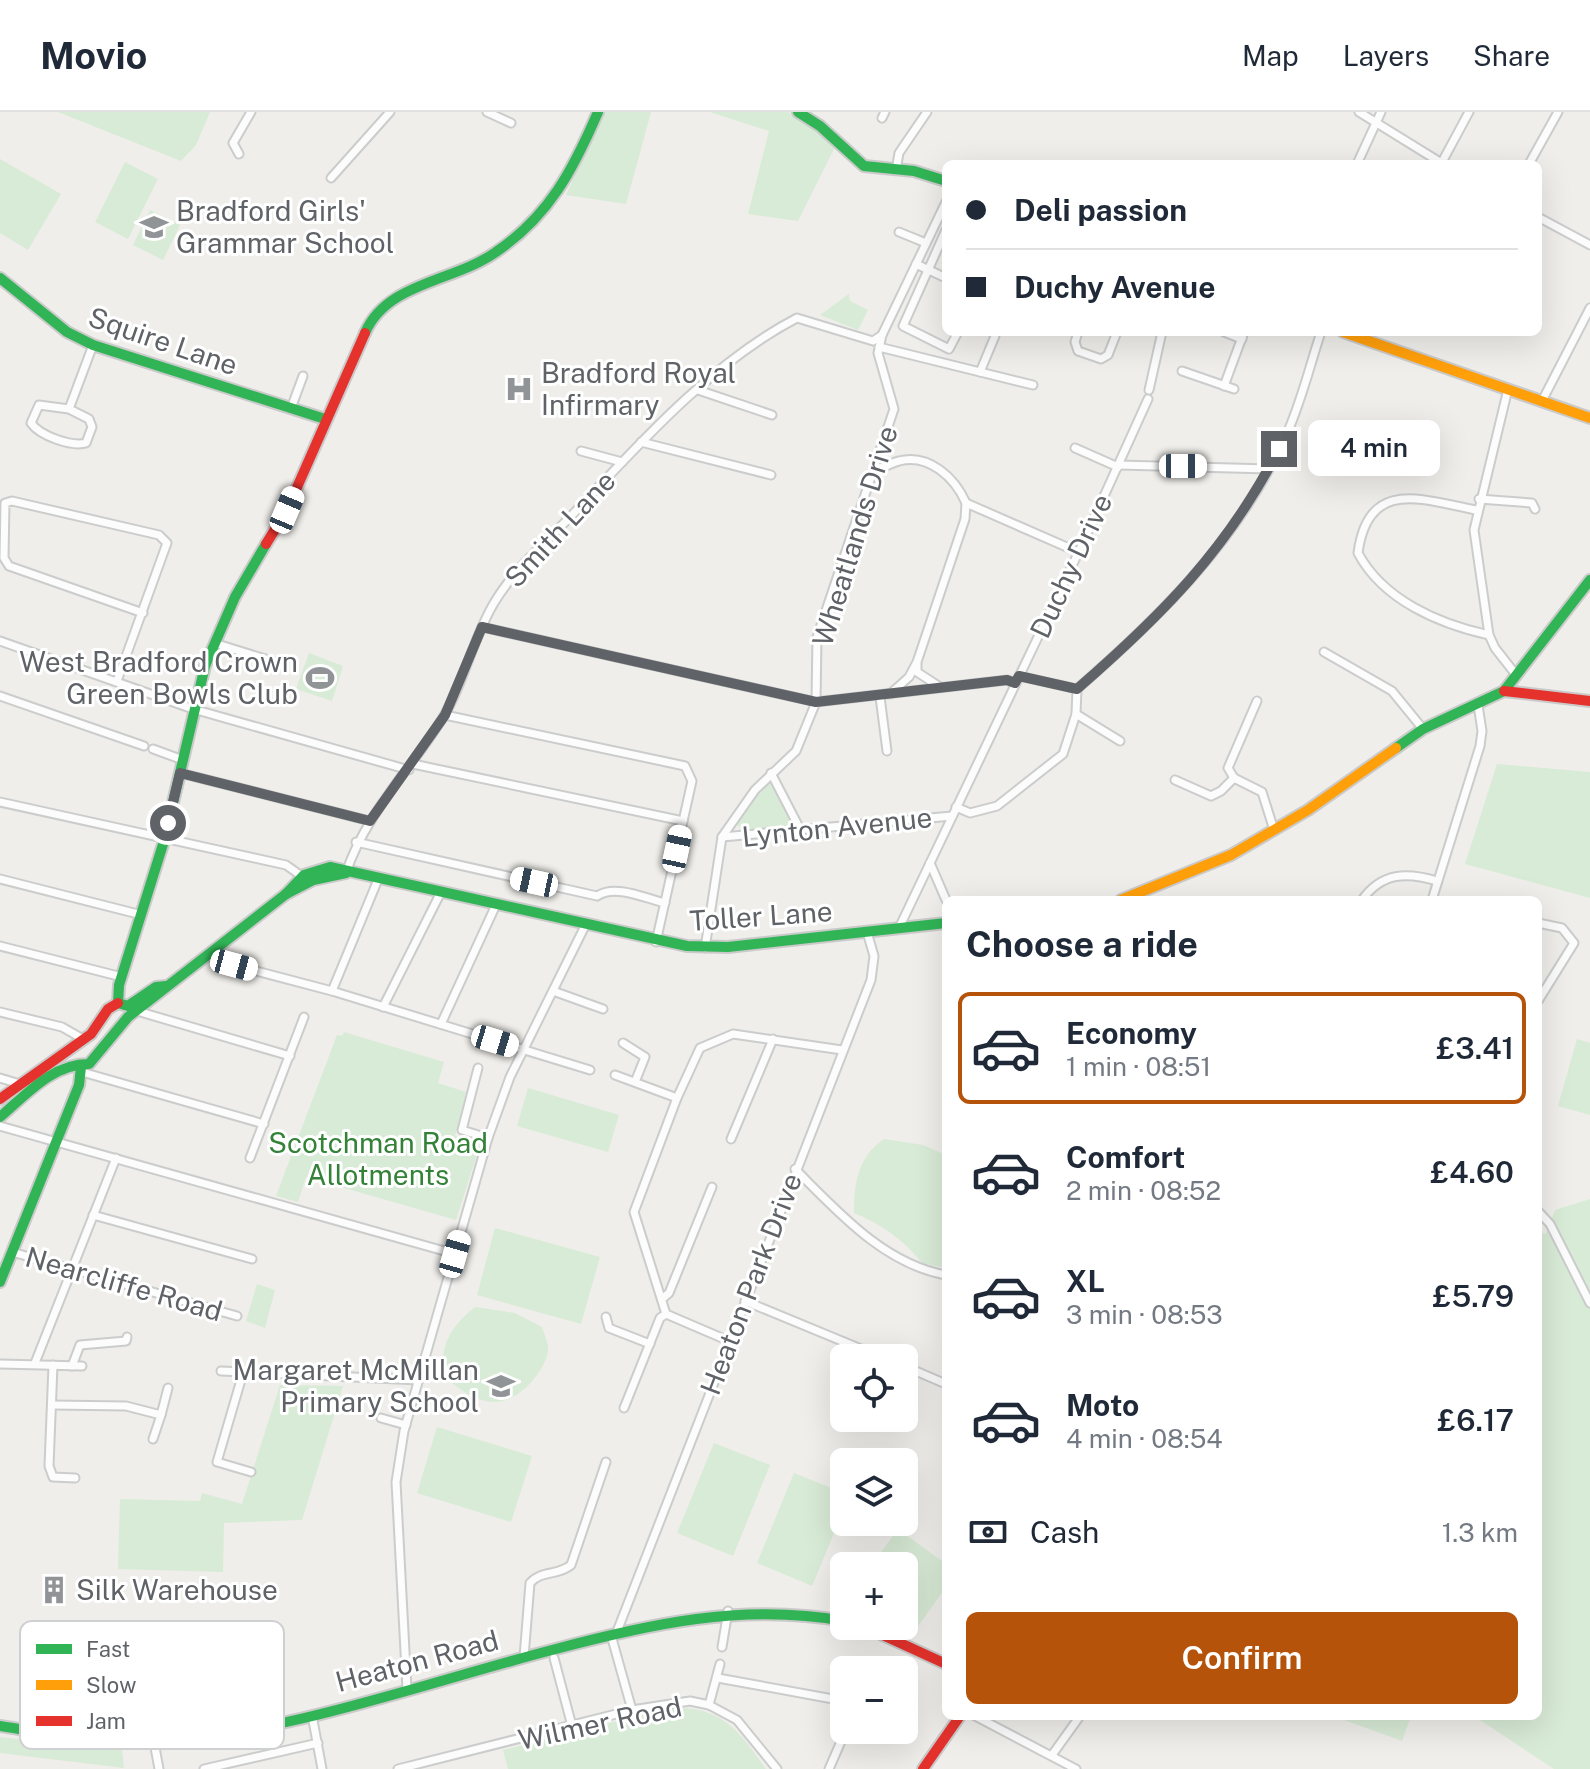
<!DOCTYPE html>
<meta charset="utf-8">
<style>
body{margin:0;font-family:"Public Sans",sans-serif;background:#f2f2f3;color:#1f2937;height:100vh;display:flex;flex-direction:column;font-size:30px;white-space:nowrap}
*{box-sizing:border-box;margin:0}
p{font-size:26px;color:#747a83}
.icon{flex:none;width:44px;height:44px;fill:none;stroke:currentColor;stroke-width:2;stroke-linecap:round;stroke-linejoin:round}
.map{position:relative;flex:1;overflow:hidden}
.side{position:absolute;left:942px;top:784px;width:600px;height:824px;display:flex;flex-direction:column;background:#fff;border-radius:12px;box-shadow:0 8px 32px #0002}
.side>*{flex:none}
.top-card{position:absolute;left:942px;top:48px;width:600px;height:176px;border-radius:12px;box-shadow:0 8px 32px #0002;display:grid;align-content:center;height:176px;padding:0 24px;background:#fff}
.controls{position:absolute;left:830px;top:1232px;display:grid;gap:16px}
.controls a{display:grid;place-items:center;width:88px;height:88px;border-radius:12px;background:#fff;box-shadow:0 8px 32px #0002;font-size:40px}
.end{position:absolute;width:36px;height:36px;margin:-18px;border:10px solid #5f6368;background:#fff;box-shadow:0 0 0 4px #fff}
.from{border-radius:50%}
.bubble{position:absolute;height:56px;border-radius:12px;background:#fff;box-shadow:0 8px 32px #0002;font-size:26px;font-weight:600;line-height:56px;text-align:center}
.car{position:absolute;width:24px;height:48px;margin:-24px -12px;border-radius:10px;box-shadow:0 0 6px 2px #0007;background:linear-gradient(#fff 24%,#345 0 40%,#fff 0 76%,#345 0 86%,#fff 0)}
.top-card b{display:flex;align-items:center;gap:28px;height:76px;font-size:30px}
.top-card b+b{border-top:2px solid #e0e1e3}
.top-card i{width:20px;height:20px;background:#1f2937}
ul{padding:0;list-style:none}
li{display:flex;align-items:center;gap:24px;height:112px;margin:0 16px 12px;padding:0 8px;border:4px solid transparent;border-radius:12px}
li div{flex:1}
li b{display:block;font-size:30px}
li em{font-style:normal;font-weight:600}
li.active{border-color:#b45309}
li>.icon{width:72px;height:72px;stroke-width:1.5}
h2{padding:0 24px;font-size:36px;line-height:96px}
.pay{display:flex;align-items:center;gap:20px;height:88px;padding:0 24px;font-size:30px}
.pay p{margin-inline-start:auto}
.button{display:flex;gap:16px;margin-top:auto;padding:16px 24px}
.button a{flex:1;height:92px;border-radius:12px;background:#b45309;color:#fff;font-size:32px;font-weight:600;line-height:92px;text-align:center}
header{display:flex;align-items:center;gap:48px;box-sizing:border-box;height:112px;padding:0 40px;background:#fff;border-bottom:2px solid #e0e1e3}
header strong{font-size:38px}
nav{display:flex;gap:44px;margin-inline-start:auto;font-size:28px}
.map>svg:first-child{display:block}
</style>
<header>
<strong>Movio</strong>
<nav><a>Map</a><a>Layers</a><a>Share</a></nav>
</header>
<div class="map">
<svg width="1590" height="1657" viewBox="0 0 1590 1657">
<rect width="100%" height="100%" fill="#efeeea"/>
<g fill="#d8ebd6">
<path d="M58,0H210L196,33L181,49Z"/>
<path d="M603,0H651L626,92L566,83Z"/>
<path d="M710,0H788L814,14L836,33L798,109L748,102L769,19Z"/>
<path d="M0,47L61,82L28,138L0,121Z"/>
<path d="M125,50L158,67L128,127L95,110Z"/>
<path d="M150,98L180,113L163,148L133,133Z"/>
<path d="M849,182L850,189L868,198L858,218L820,203Z"/>
<path d="M309,541L343,554L332,589L296,577Z"/>
<path d="M1497,652L1590,660V786L1465,752Z"/>
<path d="M772,671L792,708L788,716L745,724L737,712L763,674Z"/>
<path d="M344,920L444,950L438,971L466,980L455,1024L459,1025L458,1033L478,1039L456,1108L306,1065L298,1090L276,1084L337,923L342,924Z"/>
<path d="M1577,927L1590,931V1003L1558,994Z"/>
<path d="M528,976L619,1003L608,1040L517,1014Z"/>
<path d="M884,1027L923,1033L946,1043V1156L922,1151C904,1128 881,1112 854,1101C854,1070 858,1045 884,1027Z"/>
<path d="M1590,1087V1657H1554L1474,1604H1538V1121L1546,1122L1555,1098Z"/>
<path d="M495,1116L600,1145L581,1212L477,1183Z"/>
<path d="M257,1172L275,1178L265,1216L246,1209Z"/>
<path d="M475,1195L515,1201L542,1215C544,1222 549,1232 548,1239C545,1260 518,1290 496,1290C474,1290 462,1278 445,1266C438,1235 451,1214 475,1195Z"/>
<path d="M280,1273L343,1274L302,1408L224,1411L223,1460L118,1457L120,1387L200,1389L202,1381L242,1392Z"/>
<path d="M437,1315L532,1344L511,1410L417,1381Z"/>
<path d="M714,1331L770,1353L733,1444L677,1421Z"/>
<path d="M794,1361L844,1381V1397L812,1474L757,1451Z"/>
<path d="M898,1417L946,1452V1475L916,1517L904,1508V1454H871Z"/>
<path d="M686,1596C728,1600 743,1625 766,1657H508L503,1638L653,1600Z"/>
<path d="M1333,1604H1411L1402,1629Z"/>
<path d="M0,1625L122,1638L124,1656L0,1641Z"/>
</g>
<g fill="none" stroke-linecap="round" stroke-linejoin="round">
<defs>
<g id="street">
<path d="M487,0L511,11"/>
<path d="M1359,0L1443,52"/>
<path d="M882,6L885,0"/>
<path d="M239,42L233,31L251,0"/>
<path d="M1357,52L1381,0"/>
<path d="M1441,52L1469,0"/>
<path d="M1529,52L1558,0"/>
<path d="M896,58L899,41L927,0"/>
<path d="M331,66L390,0"/>
<path d="M1538,105L1590,133"/>
<path d="M946,118L903,214L949,237L958,220"/>
<path d="M899,120L926,131"/>
<path d="M916,152L946,166"/>
<path d="M1078,220L1075,230L1078,239L1101,247L1108,243L1117,220"/>
<path d="M1224,220L1242,227"/>
<path d="M879,235L1033,273"/>
<path d="M1182,259L1234,277"/>
<path d="M980,260L995,224"/>
<path d="M1224,274L1244,220"/>
<path d="M1508,277L1474,418L1489,523L1495,536L1517,564"/>
<path d="M698,278L772,303"/>
<path d="M1149,278L1162,220"/>
<path d="M1542,289L1590,196"/>
<path d="M293,291L303,264"/>
<path d="M69,297L39,293L31,311C40,324 72,335 86,331L92,315L89,307L69,297L93,233"/>
<path d="M641,330L771,363"/>
<path d="M1075,336L1118,355"/>
<path d="M581,339L622,350"/>
<path d="M1119,353L1269,357"/>
<path d="M875,356C886,357 889,351 899,349C929,341 955,366 966,391L965,407L917,550L909,565L890,582"/>
<path d="M1479,387L1532,391L1535,397"/>
<path d="M966,391L1078,440"/>
<path d="M1476,398C1423,388 1368,365 1358,441C1383,488 1439,512 1489,523"/>
<path d="M482,515L816,590L1007,568L1015,571"/>
<path d="M0,529L193,597L409,658"/>
<path d="M214,531L275,550"/>
<path d="M1324,540L1392,579L1423,617"/>
<path d="M917,552V560L940,575"/>
<path d="M1019,564L1077,577C1162,503 1242,424 1288,319C1302,287 1310,253 1321,220"/>
<path d="M117,569L167,431L159,423L12,389L5,391L4,446L9,454L143,501"/>
<path d="M0,584L144,634"/>
<path d="M880,585L887,639"/>
<path d="M1257,589L1228,656L1234,666L1262,680L1274,718"/>
<path d="M1076,602L1120,629"/>
<path d="M445,603L685,654L692,669L656,830"/>
<path d="M153,637L183,648"/>
<path d="M413,652L683,709"/>
<path d="M180,661L370,709"/>
<path d="M771,661L801,719"/>
<path d="M1175,668L1211,684L1221,679L1234,666"/>
<path d="M0,690L286,753L303,765"/>
<path d="M956,695L970,701L997,694L1063,642L1076,602L1077,577"/>
<path d="M722,725L952,704"/>
<path d="M356,730L597,784C616,772 644,786 665,791"/>
<path d="M930,751L946,788"/>
<path d="M346,761C365,703 410,658 442,607C464,572 472,528 494,491C514,457 547,429 574,401C639,332 712,250 797,206L873,229L882,223"/>
<path d="M0,767L142,803"/>
<path d="M1362,788C1382,760 1407,760 1437,769"/>
<path d="M1432,788L1480,634L1482,619L1478,593"/>
<path d="M1538,811L1562,816L1574,831L1538,889"/>
<path d="M899,816L1081,435L1148,287"/>
<path d="M0,834L122,865"/>
<path d="M705,836L722,725L755,678L796,639L816,590L817,525L894,297L878,241L882,223L946,90"/>
<path d="M208,842L218,849L332,879L590,958"/>
<path d="M332,879L377,770"/>
<path d="M553,879L603,897"/>
<path d="M383,895L439,784"/>
<path d="M137,899L290,944"/>
<path d="M0,900L62,915L83,927"/>
<path d="M441,912L495,795"/>
<path d="M623,931L645,945L635,970"/>
<path d="M478,956L462,1018L488,1026"/>
<path d="M82,960L264,1012"/>
<path d="M615,963L677,986"/>
<path d="M0,966L20,972"/>
<path d="M0,1014L455,1142"/>
<path d="M731,1027L773,927"/>
<path d="M250,1046L304,905"/>
<path d="M795,1057C838,1100 884,1152 946,1163"/>
<path d="M1538,1099L1550,1112L1590,1191"/>
<path d="M93,1103L252,1147"/>
<path d="M12,1140L237,1204"/>
<path d="M663,1186L669,1181L712,1075"/>
<path d="M745,1189L883,1246"/>
<path d="M606,1205L609,1216L650,1232"/>
<path d="M729,1229L666,1202L634,1100L677,986L700,936L733,922L842,938"/>
<path d="M35,1251L116,1046"/>
<path d="M0,1252L82,1254"/>
<path d="M53,1253L49,1354L53,1365L75,1366"/>
<path d="M72,1254L80,1233L126,1229L127,1225"/>
<path d="M904,1254L946,1272"/>
<path d="M221,1259L419,1268"/>
<path d="M243,1261L217,1350L251,1360"/>
<path d="M52,1293L126,1294L161,1303L168,1276"/>
<path d="M624,1296L660,1206L666,1202"/>
<path d="M381,1306L406,1313"/>
<path d="M153,1327L161,1303"/>
<path d="M616,1522L871,868L874,844L867,820"/>
<path d="M611,1523L632,1598"/>
<path d="M722,1535L728,1499"/>
<path d="M524,1545L530,1471C541,1458 558,1464 571,1453L606,1350"/>
<path d="M554,1546L572,1614"/>
<path d="M718,1566L844,1589"/>
<path d="M407,1577L396,1370L404,1319L488,1026L510,965L585,814"/>
<path d="M709,1593L720,1552"/>
<path d="M312,1603L322,1657"/>
<path d="M975,1604L1076,1657"/>
<path d="M154,1630L159,1657"/>
<path d="M1052,1643L1080,1604"/>
<path d="M204,1657L318,1631"/>
<path d="M398,1657L632,1598L690,1589L709,1593L737,1608L777,1657"/>
<path d="M829,1657L846,1618"/>
</g>
<g id="fast">
<path d="M798,0L820,14L864,54L914,59L946,69"/>
<path d="M0,166L67,220L93,233L325,307"/>
<path d="M365,221C387,170 454,170 496,140C549,104 573,58 598,0"/>
<path d="M1396,636L1423,617L1504,579L1590,468"/>
<path d="M286,782L304,763L330,755L687,834L728,835L946,811"/>
<path d="M118,891L119,873L164,729L205,554L235,485L266,432"/>
<path d="M118,891L128,894L156,875L166,874"/>
<path d="M0,1005C27,982 52,952 89,952L128,905L286,782L313,768L346,761"/>
<path d="M0,1170L79,973L81,955"/>
<path d="M0,1614C52,1622 104,1634 156,1630C292,1620 421,1572 552,1538C649,1512 743,1491 844,1509"/>
</g>
<g id="slow">
<path d="M1343,220L1590,306"/>
<path d="M1121,788L1231,743L1308,698L1396,636"/>
</g>
<g id="jam">
<path d="M266,432L287,398L365,221"/>
<path d="M1504,579L1590,589"/>
<path d="M0,987L91,922L108,897L118,891"/>
<path d="M863,1514L946,1552"/>
<path d="M923,1657L960,1604"/>
</g>
</defs>
<use href="#street" stroke="#cbcccc" stroke-width="11"/>
<use href="#fast" stroke="#cacacb" stroke-width="14"/>
<use href="#slow" stroke="#cacacb" stroke-width="14"/>
<use href="#jam" stroke="#cacacb" stroke-width="14"/>
<use href="#street" stroke="#fdfcfc" stroke-width="7"/>
<use href="#fast" stroke="#30b455" stroke-width="10"/>
<use href="#slow" stroke="#ff9f0a" stroke-width="10"/>
<use href="#jam" stroke="#e5322d" stroke-width="10"/>
</g>
<g fill="none" stroke-linecap="round" stroke-linejoin="round">
<path stroke="#5f6368" stroke-width="10" d="M168,711L180,661L370,709L445,603L482,515L816,590L1007,568L1015,571L1019,564L1077,577C1161,504 1227,438 1279,337"/>
</g>
<defs>
<symbol id="school-bare" viewBox="-9 -9 18 18"><path d="M0-5L7-2L0 1L-7-2ZM-4 1L0 2.5L4 1V4Q0 6-4 4Z" fill="#919496" stroke="#fff" stroke-width="2.5" paint-order="stroke"/></symbol>
<symbol id="hospital-bare" viewBox="-9 -9 18 18"><path d="M-5-5h3v3.5h4V-5h3V5h-3V1.5h-4V5h-3Z" fill="#919496" stroke="#fff" stroke-width="2.5" paint-order="stroke"/></symbol>
<symbol id="stadium-bare" viewBox="-9 -9 18 18"><path d="M0-5a6.5 5 0 1 0 0 10a6.5 5 0 1 0 0-10ZM-3.5-1.8h7v3.6h-7Z" fill="#919496" stroke="#fff" stroke-width="2.5" paint-order="stroke"/></symbol>
<symbol id="building-bare" viewBox="-9 -9 18 18"><path d="M-4-6H4V6H1V3H-1V6H-4ZM-2.5-4.3h1.7v1.8h-1.7ZM.8-4.3h1.7v1.8H.8ZM-2.5-1h1.7V.8h-1.7ZM.8-1h1.7V.8H.8Z" fill="#919496" stroke="#fff" stroke-width="2.5" paint-order="stroke"/></symbol>
</defs>
<g fill-rule="evenodd">
<use href="#school-bare" x="134" y="95" width="40" height="40"/>
<use href="#hospital-bare" x="499" y="257" width="40" height="40"/>
<use href="#stadium-bare" x="300" y="546" width="40" height="40"/>
<use href="#school-bare" x="481" y="1254" width="40" height="40"/>
<use href="#building-bare" x="34" y="1458" width="40" height="40"/>
</g>
<g text-anchor="middle" stroke-width="6" stroke-linejoin="round" paint-order="stroke">
<g font-size="28" fill="#5f6368" stroke="#fff" text-anchor="start">
<text x="176" y="109">Bradford Girls'<tspan x="176" dy="32">Grammar School</tspan></text>
<text x="541" y="271">Bradford Royal<tspan x="541" dy="32">Infirmary</tspan></text>
<text x="298" y="560" text-anchor="end">West Bradford Crown<tspan x="298" dy="32">Green Bowls Club</tspan></text>
<text x="479" y="1268" text-anchor="end">Margaret McMillan<tspan x="479" dy="32">Primary School</tspan></text>
<text x="76" y="1488">Silk Warehouse</text>
</g>
<g font-size="28" fill="#5f6368" stroke="#fff">
<text transform="translate(163 229) rotate(19)" y="10">Squire Lane</text>
<text transform="translate(560 417) rotate(-47)" y="10">Smith Lane</text>
<text transform="translate(855 424) rotate(-73)" y="10">Wheatlands Drive</text>
<text transform="translate(1071 454) rotate(-65)" y="10">Duchy Drive</text>
<text transform="translate(837 715) rotate(-6)" y="10">Lynton Avenue</text>
<text transform="translate(761 804) rotate(-4)" y="10">Toller Lane</text>
<text transform="translate(124 1172) rotate(16)" y="10">Nearcliffe Road</text>
<text transform="translate(751 1172) rotate(-69)" y="10">Heaton Park Drive</text>
<text transform="translate(417 1549) rotate(-15)" y="10">Heaton Road</text>
<text transform="translate(600 1611) rotate(-12)" y="10">Wilmer Road</text>
</g>
<g font-size="28" fill="#348238" stroke="#fff">
<text x="378" y="1041">Scotchman Road<tspan x="378" dy="32">Allotments</tspan></text>
</g>
</g>
<rect x="20" y="1509" width="264" height="128" rx="12" fill="#fff" stroke="#cfd0d2" stroke-width="2"/>
<rect x="36" y="1532" width="36" height="10" fill="#30b455"/>
<rect x="36" y="1568" width="36" height="10" fill="#ff9f0a"/>
<rect x="36" y="1604" width="36" height="10" fill="#e5322d"/>
<g font-size="22" fill="#5f6368">
<text x="86" y="1545">Fast</text>
<text x="86" y="1581">Slow</text>
<text x="86" y="1617">Jam</text>
</g>
</svg>
<div class="controls">
<a><svg class="icon" aria-label="locate" viewBox="0 0 24 24"><circle cx="12" cy="12" r="6"/><path d="M12 2v4M12 18v4M2 12h4M18 12h4"/></svg></a>
<a><svg class="icon" aria-label="layers" viewBox="0 0 24 24"><path d="M12 4l9 5-9 5-9-5zM3 14l9 5 9-5"/></svg></a>
<a>+</a>
<a>−</a>
</div>
<i class="end from" style="left:168px;top:711px"></i>
<i class="end" style="left:1279px;top:337px"></i>
<div class="bubble" style="left:1308px;top:308px;width:132px">4 min</div>
<i class="car" style="left:1183px;top:354px;rotate:90deg"></i>
<i class="car" style="left:287px;top:398px;rotate:23deg"></i>
<i class="car" style="left:677px;top:737px;rotate:12deg"></i>
<i class="car" style="left:534px;top:770px;rotate:282deg"></i>
<i class="car" style="left:234px;top:853px;rotate:105deg"></i>
<i class="car" style="left:495px;top:929px;rotate:107deg"></i>
<i class="car" style="left:455px;top:1142px;rotate:16deg"></i>
<div class="top-card">
<b><i class="from"></i>Deli passion</b>
<b><i></i>Duchy Avenue</b>
</div>
<section class="side">
<h2>Choose a ride</h2>
<ul>
<li class="active"><svg class="icon" aria-label="car" viewBox="0 0 24 24"><path d="M5 17H2v-5l4-1 3-4h7l3 4 3 1v5h-3M9 17h6M6 11h13"/><circle cx="7" cy="17" r="2"/><circle cx="17" cy="17" r="2"/></svg><div><b>Economy</b><p>1 min · 08:51</p></div><em>£3.41</em></li>
<li><svg class="icon" aria-label="car" viewBox="0 0 24 24"><path d="M5 17H2v-5l4-1 3-4h7l3 4 3 1v5h-3M9 17h6M6 11h13"/><circle cx="7" cy="17" r="2"/><circle cx="17" cy="17" r="2"/></svg><div><b>Comfort</b><p>2 min · 08:52</p></div><em>£4.60</em></li>
<li><svg class="icon" aria-label="car" viewBox="0 0 24 24"><path d="M5 17H2v-5l4-1 3-4h7l3 4 3 1v5h-3M9 17h6M6 11h13"/><circle cx="7" cy="17" r="2"/><circle cx="17" cy="17" r="2"/></svg><div><b>XL</b><p>3 min · 08:53</p></div><em>£5.79</em></li>
<li><svg class="icon" aria-label="car" viewBox="0 0 24 24"><path d="M5 17H2v-5l4-1 3-4h7l3 4 3 1v5h-3M9 17h6M6 11h13"/><circle cx="7" cy="17" r="2"/><circle cx="17" cy="17" r="2"/></svg><div><b>Moto</b><p>4 min · 08:54</p></div><em>£6.17</em></li>
</ul>
<div class="pay"><svg class="icon" aria-label="cash" viewBox="0 0 24 24"><path d="M3 7h18v10H3z"/><circle cx="12" cy="12" r="2"/></svg>Cash<p>1.3 km</p></div>
<div class="button"><a>Confirm</a></div>
</section>
</div>
